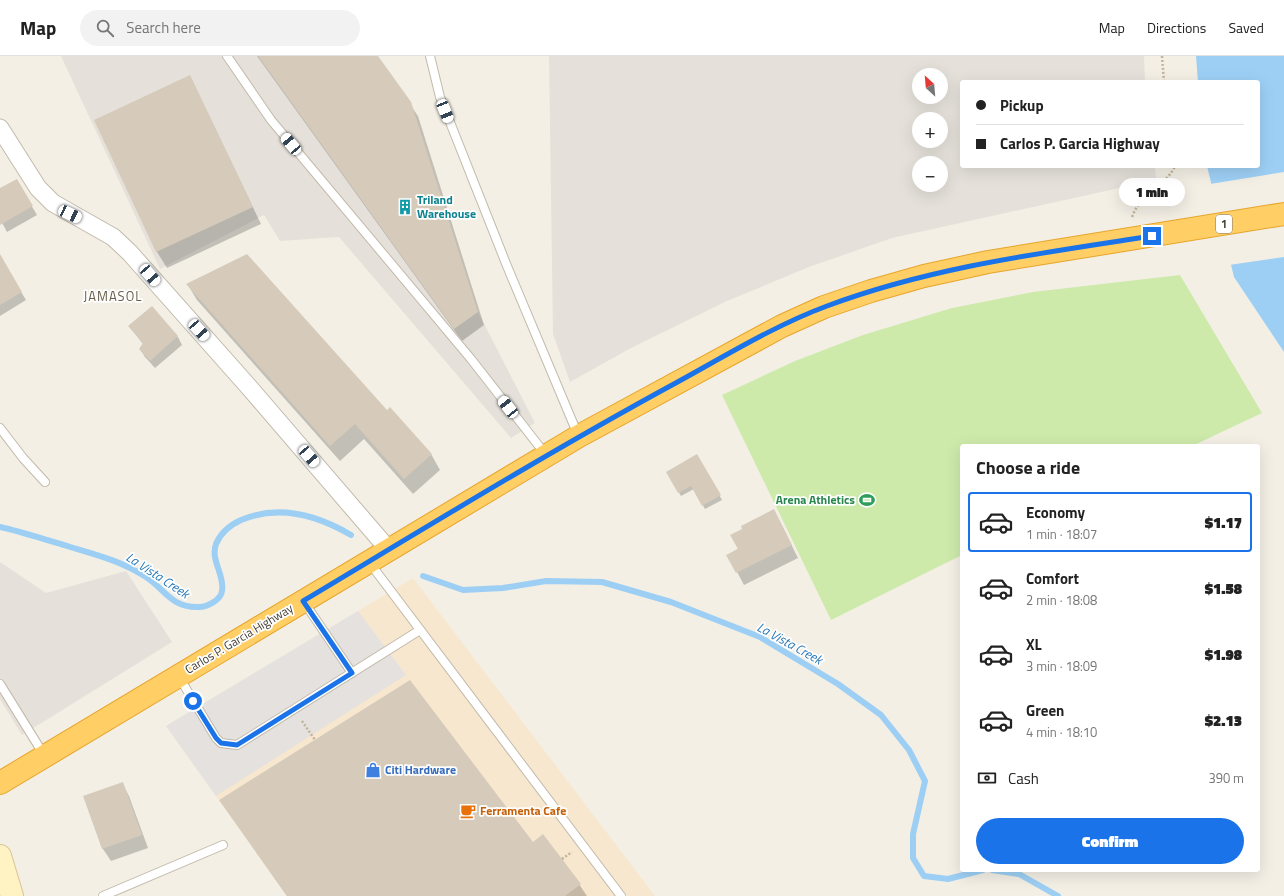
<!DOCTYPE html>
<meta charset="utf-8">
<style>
body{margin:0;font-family:"Titillium Web",sans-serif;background:#f2f2f2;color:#222;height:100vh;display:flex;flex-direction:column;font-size:15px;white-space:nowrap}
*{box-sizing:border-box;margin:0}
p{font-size:13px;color:#767676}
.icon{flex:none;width:22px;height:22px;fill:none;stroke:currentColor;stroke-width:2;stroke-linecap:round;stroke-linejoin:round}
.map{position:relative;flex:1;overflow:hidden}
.sheet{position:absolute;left:960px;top:388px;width:300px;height:428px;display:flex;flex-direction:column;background:#fff;border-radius:4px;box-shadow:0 4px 16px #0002}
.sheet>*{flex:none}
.banner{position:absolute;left:960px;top:24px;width:300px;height:88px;border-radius:4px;box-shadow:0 4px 16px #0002;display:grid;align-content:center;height:88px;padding:0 16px;background:#fff}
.needle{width:26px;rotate:334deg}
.tools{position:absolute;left:912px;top:12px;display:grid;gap:8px}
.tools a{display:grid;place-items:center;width:36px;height:36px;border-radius:50%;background:#fff;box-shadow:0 4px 16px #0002;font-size:20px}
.end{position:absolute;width:18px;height:18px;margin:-9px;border:5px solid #1a73e8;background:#fff;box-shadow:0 0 0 2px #fff}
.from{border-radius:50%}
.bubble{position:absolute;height:28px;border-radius:14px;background:#fff;box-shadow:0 4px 16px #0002;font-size:13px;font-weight:800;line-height:28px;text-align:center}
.car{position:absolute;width:12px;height:24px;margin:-12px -6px;border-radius:5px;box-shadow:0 0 3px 1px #0007;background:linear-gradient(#fff 24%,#345 0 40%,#fff 0 76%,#345 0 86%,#fff 0)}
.banner b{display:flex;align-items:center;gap:14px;height:38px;font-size:15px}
.banner b+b{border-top:1px solid #e0e0e0}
.banner i{width:10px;height:10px;background:#222}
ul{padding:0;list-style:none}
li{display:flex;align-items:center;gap:12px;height:60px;margin:0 8px 6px;padding:0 8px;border:2px solid transparent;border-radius:4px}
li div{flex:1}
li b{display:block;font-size:15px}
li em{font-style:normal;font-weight:800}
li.on{border-color:#1a73e8}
li>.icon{width:36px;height:36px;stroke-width:1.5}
h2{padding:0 16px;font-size:18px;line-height:48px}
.pay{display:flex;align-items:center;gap:10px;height:44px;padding:0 16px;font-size:15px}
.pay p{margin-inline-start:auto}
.button{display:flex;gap:8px;margin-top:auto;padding:8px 16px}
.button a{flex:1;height:46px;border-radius:24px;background:#1a73e8;color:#fff;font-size:16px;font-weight:800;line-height:46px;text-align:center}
header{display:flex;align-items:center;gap:24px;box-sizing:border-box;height:56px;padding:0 20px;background:#fff;border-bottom:1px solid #e0e0e0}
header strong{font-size:19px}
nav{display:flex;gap:22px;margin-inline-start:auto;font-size:14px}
.search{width:280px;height:36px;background:#f2f2f2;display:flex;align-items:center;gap:10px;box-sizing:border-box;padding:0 14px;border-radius:22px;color:#767676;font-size:15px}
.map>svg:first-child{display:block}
</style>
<header>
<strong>Map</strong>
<div class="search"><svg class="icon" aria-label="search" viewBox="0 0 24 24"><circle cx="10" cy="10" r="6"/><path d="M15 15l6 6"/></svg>Search here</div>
<nav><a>Map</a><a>Directions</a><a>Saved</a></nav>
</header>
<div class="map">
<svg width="1284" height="840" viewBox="0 0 1284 840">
<rect width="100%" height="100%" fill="#f3efe5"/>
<path fill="#f7e7cf" d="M413,522L655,840H287L166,670Z"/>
<g fill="#e5e1da" fill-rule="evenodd">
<path d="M61,0H378L411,46L478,256L535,367L511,382L339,181L280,185L264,159L160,213Z"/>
<path d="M549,0H1144L1145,26H962V110H1155L1156,124L892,182L809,211L727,245L631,292L570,326L553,278ZM919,19H941V41H919ZM919,63H941V85H919ZM919,107H941V129H919Z"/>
<path d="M0,506L46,537L126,515L172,586L22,679L0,643Z"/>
</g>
<path fill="#cdeaab" d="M1180,219L1262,357L1192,390H962V499L831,564L722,339L795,305L863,279L952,252L1033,236Z"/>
<path fill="#e4e1de" d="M358,555L406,619L216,740L166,670Z"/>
<path fill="#9dcff4" d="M1196,0H1284V296L1234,221L1207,110H1258V26H1198Z"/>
<path fill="#f3efe5" d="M1284,116V201L1229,209L1210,128Z"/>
<g fill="#0003">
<path d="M257,0H377L418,60L484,269L462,285Z"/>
<path d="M190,20L261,168L167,212L157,196L95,65Z"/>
<path d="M16,124L37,159L7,176L0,163V134Z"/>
<path d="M0,201L26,244L0,260Z"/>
<path d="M188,229L387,355L431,398L440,414L413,438L364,383L340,405L197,244Z"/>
<path d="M152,251L178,281L182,289L155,312L145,301L140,293L143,288L129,270Z"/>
<path d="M697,400L722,444L705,453L694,433L681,440L667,416Z"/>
<path d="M780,466L798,502L744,529L728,499Z"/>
<path d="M122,727L129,740L148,792L111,805L103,793L84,741Z"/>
<path d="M221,745L533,788L562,803L587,840H287Z"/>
</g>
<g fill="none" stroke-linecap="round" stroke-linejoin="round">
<g stroke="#9dcff4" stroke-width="6">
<path d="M0,471C22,476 43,483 64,489C93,498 120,504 146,521C166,534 171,552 199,551C207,551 221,544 222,535C225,519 210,504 216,488C221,476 230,469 241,464C279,448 317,459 351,479"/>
<path d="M423,520L463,534L503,532L546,525L602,526L671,546L760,581L838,628L881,659L909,694L925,725L913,778V802L924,820L948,823L983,814"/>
<path d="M992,814L1019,818L1058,840"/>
</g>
</g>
<g fill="#d6cbba">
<path d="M258,0H378L411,46L478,256L454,273Z"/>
<path d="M190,19L253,151L156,196L94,64Z"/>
<path d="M17,123L33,150L0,169V132Z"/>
<path d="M0,198L22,236L0,249Z"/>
<path d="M247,198L387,354L390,351L432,398L404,423L355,368L330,390L186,228Z"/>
<path d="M152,250L178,280L150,305L139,293L143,287L128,270Z"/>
<path d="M697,398L721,439L702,450L691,430L678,437L666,416Z"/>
<path d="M774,453L792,489L736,517L726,499L738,493L730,479L742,473L741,470Z"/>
<path d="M410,624L533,786L543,778L581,828L565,840H287L219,744Z"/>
<path d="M123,726L142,779L102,793L83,740Z"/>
</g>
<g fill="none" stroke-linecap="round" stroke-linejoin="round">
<defs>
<g id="lane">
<path d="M227,0L271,64L471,303L546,399"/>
<path d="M430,0L440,41L507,210L578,379"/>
<path d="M0,372L23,402L45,426"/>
<path d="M369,506L621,840"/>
<path d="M304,546L352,617"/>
<path d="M179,621L216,682L221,687L237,689L420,574"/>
<path d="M0,628L44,699"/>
<path d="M103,840L223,789"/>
</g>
<path id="street" d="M0,72L38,132L53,147L113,181L130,197L248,330L389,494"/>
<path id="secondary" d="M0,800L12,840"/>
<path id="highway" d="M0,727L579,380L782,270L824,251L871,235L924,220L988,206L1284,158"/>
</defs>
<use href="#lane" stroke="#c2baaa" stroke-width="10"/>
<use href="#street" stroke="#c2baaa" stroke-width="19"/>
<use href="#secondary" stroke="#d6c592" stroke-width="24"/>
<use href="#highway" stroke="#e6a52d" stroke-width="24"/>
<g stroke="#c2b497" stroke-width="2.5" stroke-dasharray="2 2" stroke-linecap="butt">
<path d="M1162,0L1164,26"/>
<path d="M1132,161C1142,135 1166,130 1175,110"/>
<path d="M302,665L315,684"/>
<path d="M562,803L572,796"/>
</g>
<use href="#lane" stroke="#fff" stroke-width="8"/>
<use href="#street" stroke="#fff" stroke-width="17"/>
<use href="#secondary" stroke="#fff2c3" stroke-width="22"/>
<use href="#highway" stroke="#ffce64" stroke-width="22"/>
</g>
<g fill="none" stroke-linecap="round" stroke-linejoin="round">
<path stroke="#1a73e8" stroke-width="5" d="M193,645L216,682L221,687L237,689L352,617L303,545C425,472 547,397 672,329C722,302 773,270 827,250C931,211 1042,197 1152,180"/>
</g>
<defs>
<symbol id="building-bare" viewBox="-9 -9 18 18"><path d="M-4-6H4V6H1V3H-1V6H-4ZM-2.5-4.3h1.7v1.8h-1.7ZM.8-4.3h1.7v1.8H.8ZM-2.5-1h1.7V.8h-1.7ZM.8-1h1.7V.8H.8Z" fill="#0f9aa8" stroke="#fff" stroke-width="2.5" paint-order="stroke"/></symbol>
<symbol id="stadium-bare" viewBox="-9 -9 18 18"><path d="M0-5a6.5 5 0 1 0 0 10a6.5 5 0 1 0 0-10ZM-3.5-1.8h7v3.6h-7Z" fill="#2e9e5b" stroke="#fff" stroke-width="2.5" paint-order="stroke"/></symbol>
<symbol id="shop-bare" viewBox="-9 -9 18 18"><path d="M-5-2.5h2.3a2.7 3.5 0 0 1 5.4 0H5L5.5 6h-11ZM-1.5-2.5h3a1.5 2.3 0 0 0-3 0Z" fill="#3f7fe0" stroke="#fff" stroke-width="2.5" paint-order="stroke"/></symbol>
<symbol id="cafe-bare" viewBox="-9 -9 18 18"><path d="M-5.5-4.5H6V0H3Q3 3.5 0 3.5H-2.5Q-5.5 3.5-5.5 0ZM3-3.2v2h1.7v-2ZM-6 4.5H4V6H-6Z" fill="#e8710a" stroke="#fff" stroke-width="2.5" paint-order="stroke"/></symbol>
</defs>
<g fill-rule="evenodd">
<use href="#building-bare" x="394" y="140" width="22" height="22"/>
<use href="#stadium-bare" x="856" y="433" width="22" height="22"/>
<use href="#shop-bare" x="362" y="703" width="22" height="22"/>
<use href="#cafe-bare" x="457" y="744" width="22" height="22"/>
</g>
<g text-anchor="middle" stroke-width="3.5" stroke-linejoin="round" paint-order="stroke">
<rect fill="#fff" stroke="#7e7971" stroke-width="1" x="1216" y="159" width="16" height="18" rx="3"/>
<g font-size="11" font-weight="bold" fill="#464034">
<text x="1224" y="172">1</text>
</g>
<g font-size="12" font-weight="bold" fill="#0d838f" stroke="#fff" text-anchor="start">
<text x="417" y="148">Triland<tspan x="417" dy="14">Warehouse</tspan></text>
</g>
<g font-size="12" font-weight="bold" fill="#27864d" stroke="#fff" text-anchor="end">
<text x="855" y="448">Arena Athletics</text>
</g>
<g font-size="12" fill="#464034" stroke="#fff">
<text transform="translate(239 583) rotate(-31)" y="4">Carlos P. Garcia Highway</text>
</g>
<g font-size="12" font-weight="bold" fill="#366cbe" stroke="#fff" text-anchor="start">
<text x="385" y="718">Citi Hardware</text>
</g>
<g font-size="12" font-weight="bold" fill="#c56008" stroke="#fff" text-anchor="start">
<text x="480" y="759">Ferramenta Cafe</text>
</g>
<g font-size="13" letter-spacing="1" fill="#6a5e4b" stroke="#fff">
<text x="113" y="245">JAMASOL</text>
</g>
<g font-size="13" font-style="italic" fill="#2878b8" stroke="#fff">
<text transform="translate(158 519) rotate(33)" y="5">La Vista Creek</text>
<text transform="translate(790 587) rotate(29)" y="5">La Vista Creek</text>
</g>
</g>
</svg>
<div class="tools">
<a><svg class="needle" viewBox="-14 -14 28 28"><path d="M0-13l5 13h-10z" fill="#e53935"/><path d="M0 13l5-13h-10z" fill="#767676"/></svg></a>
<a>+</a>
<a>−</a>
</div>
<i class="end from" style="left:193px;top:645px"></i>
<i class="end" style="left:1152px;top:180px"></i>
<div class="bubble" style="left:1119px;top:122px;width:66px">1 min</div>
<i class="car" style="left:445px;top:55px;rotate:158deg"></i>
<i class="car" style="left:291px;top:88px;rotate:320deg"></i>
<i class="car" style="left:70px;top:158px;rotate:115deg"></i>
<i class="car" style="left:150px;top:219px;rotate:139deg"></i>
<i class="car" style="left:199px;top:274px;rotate:138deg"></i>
<i class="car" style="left:508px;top:351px;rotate:322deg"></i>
<i class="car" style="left:309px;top:400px;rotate:139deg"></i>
<div class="banner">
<b><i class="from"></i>Pickup</b>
<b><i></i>Carlos P. Garcia Highway</b>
</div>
<section class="sheet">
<h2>Choose a ride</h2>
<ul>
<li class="on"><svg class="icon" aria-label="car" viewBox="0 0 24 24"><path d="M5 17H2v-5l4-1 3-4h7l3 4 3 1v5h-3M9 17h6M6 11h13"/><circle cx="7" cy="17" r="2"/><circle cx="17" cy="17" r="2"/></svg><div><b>Economy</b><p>1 min · 18:07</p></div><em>$1.17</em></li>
<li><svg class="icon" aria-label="car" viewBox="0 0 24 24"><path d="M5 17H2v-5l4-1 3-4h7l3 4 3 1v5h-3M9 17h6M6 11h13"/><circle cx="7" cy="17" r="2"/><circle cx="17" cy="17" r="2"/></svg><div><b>Comfort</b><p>2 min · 18:08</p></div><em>$1.58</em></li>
<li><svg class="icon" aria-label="car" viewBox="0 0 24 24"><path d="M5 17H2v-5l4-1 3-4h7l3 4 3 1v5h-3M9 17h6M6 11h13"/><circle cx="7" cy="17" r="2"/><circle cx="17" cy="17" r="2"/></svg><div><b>XL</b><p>3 min · 18:09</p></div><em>$1.98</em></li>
<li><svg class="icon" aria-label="car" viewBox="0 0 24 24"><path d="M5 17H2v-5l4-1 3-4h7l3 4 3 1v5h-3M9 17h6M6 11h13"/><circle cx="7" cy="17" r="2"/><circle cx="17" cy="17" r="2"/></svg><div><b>Green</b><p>4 min · 18:10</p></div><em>$2.13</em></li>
</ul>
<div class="pay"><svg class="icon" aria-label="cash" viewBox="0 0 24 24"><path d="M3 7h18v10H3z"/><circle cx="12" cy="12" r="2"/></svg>Cash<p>390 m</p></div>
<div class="button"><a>Confirm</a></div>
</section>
</div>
